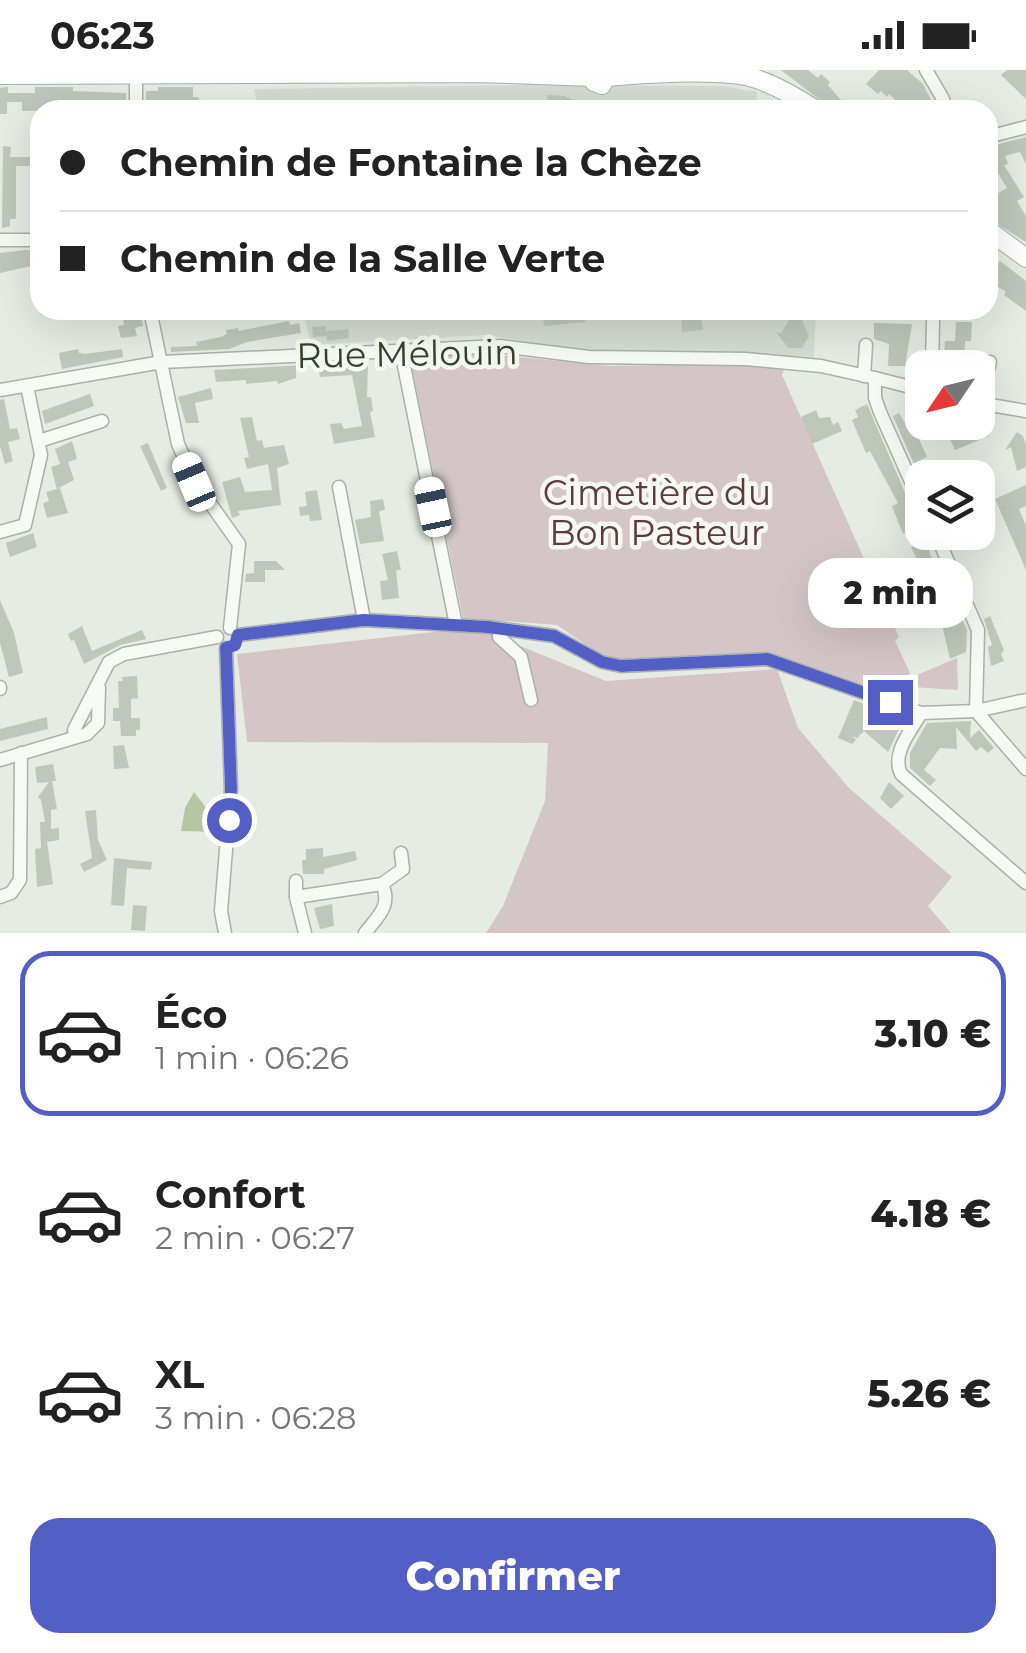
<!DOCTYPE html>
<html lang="fr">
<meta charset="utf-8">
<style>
body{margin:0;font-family:Montserrat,sans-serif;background:#f2f2f2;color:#222;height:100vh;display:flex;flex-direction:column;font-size:38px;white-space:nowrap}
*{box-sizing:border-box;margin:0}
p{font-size:32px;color:#767676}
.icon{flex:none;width:55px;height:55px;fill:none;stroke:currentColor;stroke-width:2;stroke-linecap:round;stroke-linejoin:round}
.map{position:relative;height:863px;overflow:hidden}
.panel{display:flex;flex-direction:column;background:#fff;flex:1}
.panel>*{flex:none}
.top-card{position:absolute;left:30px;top:30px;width:968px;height:220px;border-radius:30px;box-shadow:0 10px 40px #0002;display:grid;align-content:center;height:220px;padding:0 30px;background:#fff}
.needle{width:65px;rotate:235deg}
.fabs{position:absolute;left:905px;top:280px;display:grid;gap:20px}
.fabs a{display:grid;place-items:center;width:90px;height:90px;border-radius:20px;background:#fff;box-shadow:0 10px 40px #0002;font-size:50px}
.end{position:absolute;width:45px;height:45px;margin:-22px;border:12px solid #545fc5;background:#fff;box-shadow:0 0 0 5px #fff}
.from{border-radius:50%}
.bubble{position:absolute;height:70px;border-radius:30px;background:#fff;box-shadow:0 10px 40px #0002;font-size:32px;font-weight:800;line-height:70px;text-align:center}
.car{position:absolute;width:30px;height:60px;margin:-30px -15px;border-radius:12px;box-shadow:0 0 8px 2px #0007;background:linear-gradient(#fff 24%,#345 0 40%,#fff 0 76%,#345 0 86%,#fff 0)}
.top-card b{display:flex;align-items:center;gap:35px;height:95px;font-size:38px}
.top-card b+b{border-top:2px solid #e0e0e0}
.top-card i{width:25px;height:25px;background:#222}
ul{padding:18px 0 0;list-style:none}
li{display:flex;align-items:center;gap:30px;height:165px;margin:0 20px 15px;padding:0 10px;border:5px solid transparent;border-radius:30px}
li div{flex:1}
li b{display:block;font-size:38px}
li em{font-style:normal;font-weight:800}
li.selected{border-color:#545fc5}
li>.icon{width:90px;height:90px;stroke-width:1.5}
.button{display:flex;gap:20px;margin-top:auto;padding:20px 30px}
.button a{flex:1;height:115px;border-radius:30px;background:#545fc5;color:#fff;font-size:40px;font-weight:800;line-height:115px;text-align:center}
.status{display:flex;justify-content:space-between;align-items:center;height:70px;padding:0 50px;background:#fff;direction:ltr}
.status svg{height:28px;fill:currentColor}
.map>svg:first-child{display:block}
</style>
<div class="status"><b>06:23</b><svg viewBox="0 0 49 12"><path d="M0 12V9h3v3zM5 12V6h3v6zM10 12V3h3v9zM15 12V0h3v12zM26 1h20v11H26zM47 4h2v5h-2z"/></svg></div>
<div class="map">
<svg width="1026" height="863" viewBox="0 0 1026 863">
<rect width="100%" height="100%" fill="#e6ebe4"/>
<g fill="#d5dcd2">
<path d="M520,15L723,16L757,22L756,40H259L254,19Z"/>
<path d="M303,240H816L814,287L569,279L486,265L311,275Z"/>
</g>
<g fill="#d4c6c8">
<path d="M413,283H479L610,296L748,294L784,300L782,305L899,567L895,571L910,603L888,626L769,584L619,592L607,589L557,555L463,548L412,299Z"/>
<path d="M452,560L493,565L606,611L777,599L798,658L849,718L952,807L928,836L951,863H486L503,836L545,731L548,673L247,672L237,584Z"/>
<path d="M957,588L958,620L913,617L917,605Z"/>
</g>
<path fill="#b2c7a2" d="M194,722L213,747L214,762L181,761L185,738Z"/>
<g fill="#bfc7bb">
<path d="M781,0H808L818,8L821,4L830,12L828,15L840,29L854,40H833Z"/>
<path d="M879,0H907L923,14L936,40H906L889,24L887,27L881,21L878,24L866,14Z"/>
<path d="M1007,0H1026V29L1001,5Z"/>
<path d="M8,17V23H35V17H73V21L126,23V40L22,41V32H7V44H0V18Z"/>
<path d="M158,17H193V27H199V40H167V32H151V36H146V21H158Z"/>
<path d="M547,25L565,26L581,34L579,40H548Z"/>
<path d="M1026,67V94L1020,82L1005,86L1008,94L1004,95L1024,127L1017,131L1026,146V172L988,148V129L1007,118L995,98L988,101V77Z"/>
<path d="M3,76L11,77L10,87H35V96H16V149H10V156L2,158Z"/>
<path d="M25,180H40V194L0,203V183Z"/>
<path d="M1000,191L1026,211V241L1004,225L1006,222L997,216L999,212L989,205Z"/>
<path d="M121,240H136L137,245L141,244L143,256L135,258L137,266L121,268L118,256L124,255Z"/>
<path d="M542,240H584L585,252L544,256Z"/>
<path d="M681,240H700L703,260L682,262Z"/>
<path d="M780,240H812L802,251L809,266L802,278H788L776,262L781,263L789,251Z"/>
<path d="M289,251L290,255L299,253L301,263L247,272L229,279L171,282V277L197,276L196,272L221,267L227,264L226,260L238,258L239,261Z"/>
<path d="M956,252H972L971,271H965L964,298H943L945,271H955Z"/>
<path d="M874,253L912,254L905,296H888L889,274L874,269Z"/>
<path d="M326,256V261L348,259L349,268L327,271L326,263V266L313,267L312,257Z"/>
<path d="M78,279L79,283L85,284L122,279L123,287L62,299L59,283Z"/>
<path d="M362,293V297L368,296L367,327H371L373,341L370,342L375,367L334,374L330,354L341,353L344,359L362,356L352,305L320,307L318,298Z"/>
<path d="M307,295V299L296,300V308L278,314L277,311L246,314V310L216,312L214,300Z"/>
<path d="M211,318L213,329L195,333L199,353H186L178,327Z"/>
<path d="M90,324L94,336L45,354L42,341Z"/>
<path d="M4,329L10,359L17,358L20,369L8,372L13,391L5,394L0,376V330Z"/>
<path d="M867,334L920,458L903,464L892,436L898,433L870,381L866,383L852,350L858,347L855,340Z"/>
<path d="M816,340L819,348L830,347L833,355L838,352L842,361L812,374L801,347Z"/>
<path d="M899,343L909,360L914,358L927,387L920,390L928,408H920L893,346Z"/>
<path d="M978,344H982L989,366L955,380L946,360L940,362L936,352H978Z"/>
<path d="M252,347L257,371L262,370L264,378L284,375L289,394L277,398L281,435L238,441L240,445L232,448L222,412L240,407L245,422L272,420L268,394L247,399L244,388L249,387L240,348Z"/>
<path d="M1017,362L1023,366L1026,375V397L1017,401L1011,377L1005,380Z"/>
<path d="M72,371L77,389L68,392L74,410L57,419L51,397L60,394L55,379Z"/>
<path d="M148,373L167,418L161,421L140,376Z"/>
<path d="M1026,415V436L1019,439L1026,456V500L995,429Z"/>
<path d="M60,418L68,443L47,448L43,433L49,431L46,422Z"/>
<path d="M317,420L322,450L310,451L309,445L300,446L299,437L307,436L305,422Z"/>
<path d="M383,429L385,440L379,441L384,471L360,474L355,450L371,447L370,431Z"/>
<path d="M33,463L37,477L10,487L6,473Z"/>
<path d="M926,471L935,499L939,498L967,560L966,582L950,589L942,555L931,529L930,522L934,520L930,508L921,488L917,490L911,477Z"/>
<path d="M397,481L401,500H396L399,528L382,530L380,511L388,510L382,484Z"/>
<path d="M254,491H276L285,500H265V512H245L246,504L254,503Z"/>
<path d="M0,530L14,563L23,603L9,607L0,573Z"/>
<path d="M990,546L1004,580L1001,584L1004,591L991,596L988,577L992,575L984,549Z"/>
<path d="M82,556L92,581L142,560L146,569L120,575L84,594L74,570L71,571L68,564Z"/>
<path d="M137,606L138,628L131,629V648H140V660H136V666H121L120,651H113V638H119L118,611H123L122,607Z"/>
<path d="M854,630L879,639L877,642L902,653L888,682L864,661L857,668L853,666L856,670L852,674L838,668Z"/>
<path d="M47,647L48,659L0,671V659Z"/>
<path d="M971,651L970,668L979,660L994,678L988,683L981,677L976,681L956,657L957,679L940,678L924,700L936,710L930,716L910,698V683L927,653Z"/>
<path d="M124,675L129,698L114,699L113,676Z"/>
<path d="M53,694L56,711H52L57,739L51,740V759L59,758V770L47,772L53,814L37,817L35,779L41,778L40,752H45L41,730L38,727L49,712L37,713L35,697Z"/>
<path d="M889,712L904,726L891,739L880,728Z"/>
<path d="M96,740L98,770L107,790L84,802L80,794L92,788L85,741Z"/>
<path d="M323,778V787L355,781L357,790L324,799V804H303L302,790H306V779Z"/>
<path d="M114,788L152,792L151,800L127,798L124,836L111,835Z"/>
<path d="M332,834L334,856L320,859L314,838Z"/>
<path d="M133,835L147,836L145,861L131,860Z"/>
</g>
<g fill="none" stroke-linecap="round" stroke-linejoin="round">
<defs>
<g id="street">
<path d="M926,0L943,29L946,40"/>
<path d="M136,40V5"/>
<path d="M988,67L1026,57"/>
<path d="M0,170H40"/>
<path d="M150,240L178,374L195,412L239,474L230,558"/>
<path d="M401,281L456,555"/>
<path d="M932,298L933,250"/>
<path d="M864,306L866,275"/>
<path d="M0,320L162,292L500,276L589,287L746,289L821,296L875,308"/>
<path d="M922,320L875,308V328L880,342L922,436"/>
<path d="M978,333L1026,341"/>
<path d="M979,334L990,292"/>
<path d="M39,371L102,351"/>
<path d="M339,417L364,550"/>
<path d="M0,462L25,455L41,385L27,316"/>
<path d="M935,462L978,560L976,641L1026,699"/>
<path d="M500,559L499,567L521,587L531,630"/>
<path d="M238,565L364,550L489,557L554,566L602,592L621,596L767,589L921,643L976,641L1026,630"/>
<path d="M0,617V619"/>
<path d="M921,643C911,661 891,683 901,704L1026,813"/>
<path d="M75,666L74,660L109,592L124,584L217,567"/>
<path d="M0,690L87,664L98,653L99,617"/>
<path d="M296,811V827L305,863"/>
<path d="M0,827L11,823L20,810L21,683"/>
<path d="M296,827L382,814"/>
<path d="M225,863L221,841L231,719L226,578"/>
<path d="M365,863C378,846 392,836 382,814L403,799L401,783"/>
</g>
<g id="secondary">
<path d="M0,5L479,3L594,7"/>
<path d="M606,7L602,15L594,12L595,5L600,3L606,7C646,3 708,0 746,6C771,12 795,26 816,40"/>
<path d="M988,160L1026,188"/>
</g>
</defs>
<use href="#street" stroke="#a9b2a6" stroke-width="15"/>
<use href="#secondary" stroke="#a9b2a6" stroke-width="20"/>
<use href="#street" stroke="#f7f9f6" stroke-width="12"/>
<use href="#secondary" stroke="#fff" stroke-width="18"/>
</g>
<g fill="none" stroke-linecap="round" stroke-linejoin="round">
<path stroke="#545fc5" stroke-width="12" d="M229,750L231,719L226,578L235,575L238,565L364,550L488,557L554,566L602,592L621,596L767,589L890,632"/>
</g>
<g text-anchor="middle" stroke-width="9" stroke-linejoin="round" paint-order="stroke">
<g font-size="35" fill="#33422d" stroke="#f5f8f3">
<text transform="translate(407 284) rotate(-1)" y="12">Rue Mélouin</text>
</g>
<g font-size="35" fill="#5c3b3f" stroke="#f5f8f3">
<text x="657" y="435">Cimetière du<tspan x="657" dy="40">Bon Pasteur</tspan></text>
</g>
</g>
</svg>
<div class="fabs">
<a><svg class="needle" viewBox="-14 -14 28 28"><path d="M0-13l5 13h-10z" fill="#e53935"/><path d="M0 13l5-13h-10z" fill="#767676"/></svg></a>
<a><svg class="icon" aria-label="layers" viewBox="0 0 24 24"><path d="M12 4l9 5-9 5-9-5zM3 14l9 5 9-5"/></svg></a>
</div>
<i class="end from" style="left:229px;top:750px"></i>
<i class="end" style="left:890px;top:632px"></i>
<div class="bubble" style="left:808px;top:488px;width:165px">2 min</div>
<i class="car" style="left:194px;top:412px;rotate:337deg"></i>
<i class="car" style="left:433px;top:437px;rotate:348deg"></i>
<div class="top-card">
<b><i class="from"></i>Chemin de Fontaine la Chèze</b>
<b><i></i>Chemin de la Salle Verte</b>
</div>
</div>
<section class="panel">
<ul>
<li class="selected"><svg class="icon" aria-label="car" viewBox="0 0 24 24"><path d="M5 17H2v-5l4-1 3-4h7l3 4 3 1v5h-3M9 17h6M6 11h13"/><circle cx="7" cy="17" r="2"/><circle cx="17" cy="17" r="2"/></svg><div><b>Éco</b><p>1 min · 06:26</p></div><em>3.10 €</em></li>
<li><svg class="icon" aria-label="car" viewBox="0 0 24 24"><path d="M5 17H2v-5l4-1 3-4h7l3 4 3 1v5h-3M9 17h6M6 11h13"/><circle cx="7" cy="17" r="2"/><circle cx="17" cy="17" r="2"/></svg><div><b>Confort</b><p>2 min · 06:27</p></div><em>4.18 €</em></li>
<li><svg class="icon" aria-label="car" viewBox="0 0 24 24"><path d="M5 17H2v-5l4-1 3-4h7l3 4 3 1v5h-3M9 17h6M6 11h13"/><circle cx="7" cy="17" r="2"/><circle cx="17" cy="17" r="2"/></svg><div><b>XL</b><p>3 min · 06:28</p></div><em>5.26 €</em></li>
</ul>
<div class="button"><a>Confirmer</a></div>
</section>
